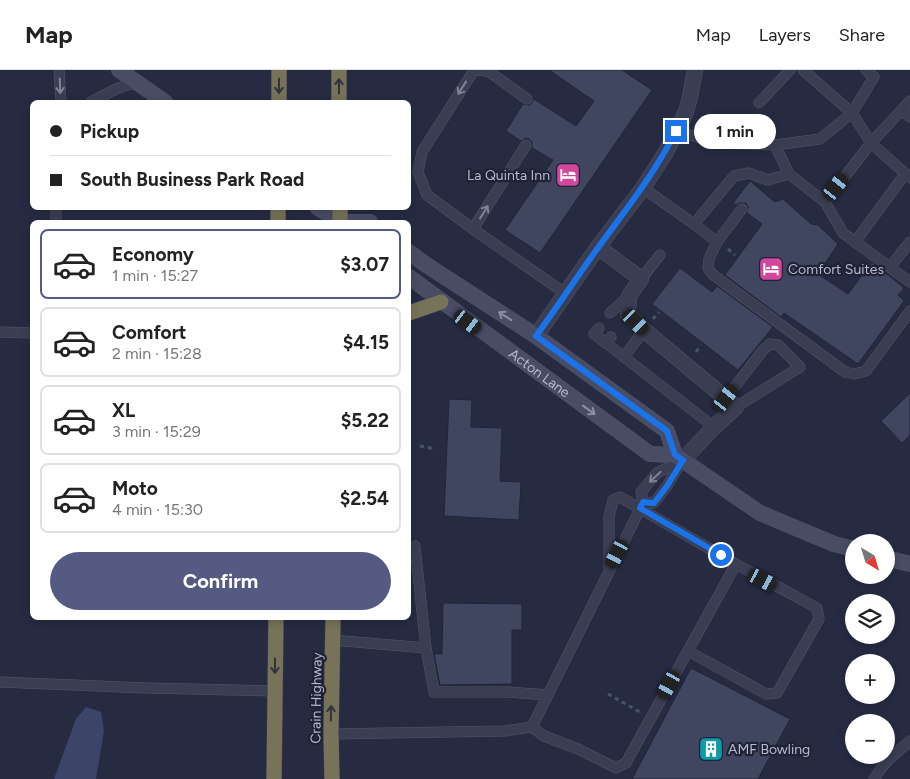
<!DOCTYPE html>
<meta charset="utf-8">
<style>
body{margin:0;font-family:Figtree,sans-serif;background:#f6f6f6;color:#222;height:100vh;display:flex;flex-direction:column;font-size:19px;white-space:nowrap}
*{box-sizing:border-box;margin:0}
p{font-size:16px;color:#767676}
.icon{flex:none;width:28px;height:28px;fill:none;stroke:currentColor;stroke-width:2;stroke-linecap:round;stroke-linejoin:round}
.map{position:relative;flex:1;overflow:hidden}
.panel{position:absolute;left:30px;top:150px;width:381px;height:400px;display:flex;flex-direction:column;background:#fff;border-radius:8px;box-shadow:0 2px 8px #0003}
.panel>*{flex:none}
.guide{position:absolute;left:30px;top:30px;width:381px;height:110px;border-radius:8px;box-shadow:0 2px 8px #0003;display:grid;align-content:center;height:110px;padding:0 20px;background:#fff}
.needle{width:32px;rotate:142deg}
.tools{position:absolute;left:845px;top:464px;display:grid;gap:10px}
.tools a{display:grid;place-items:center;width:50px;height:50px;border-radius:50%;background:#fff;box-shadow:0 2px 8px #0003;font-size:25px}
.end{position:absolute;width:22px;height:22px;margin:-11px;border:6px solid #1a73e8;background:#fff;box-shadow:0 0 0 2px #fff}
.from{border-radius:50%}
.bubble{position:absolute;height:35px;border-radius:18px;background:#fff;box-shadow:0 2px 8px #0003;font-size:16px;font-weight:700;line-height:35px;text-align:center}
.car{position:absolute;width:15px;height:30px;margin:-15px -8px;border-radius:6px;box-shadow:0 0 4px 1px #0007;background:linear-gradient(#222 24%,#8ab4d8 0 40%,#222 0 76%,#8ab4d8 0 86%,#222 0)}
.guide b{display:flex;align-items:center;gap:18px;height:48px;font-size:19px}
.guide b+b{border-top:1px solid #e0e0e0}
.guide i{width:12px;height:12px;background:#222}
ul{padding:9px 0 0;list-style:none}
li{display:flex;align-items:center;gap:15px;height:70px;margin:0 10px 8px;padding:0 10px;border:2px solid #e0e0e0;border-radius:8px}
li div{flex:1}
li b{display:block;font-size:19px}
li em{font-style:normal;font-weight:700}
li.on{border-color:#545a82}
li>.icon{width:45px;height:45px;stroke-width:1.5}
.primary-button{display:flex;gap:10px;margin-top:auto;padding:10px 20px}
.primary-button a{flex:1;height:58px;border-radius:30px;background:#545a82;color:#fff;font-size:20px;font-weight:700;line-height:58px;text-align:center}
header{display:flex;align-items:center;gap:30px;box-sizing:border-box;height:70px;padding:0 25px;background:#fff;border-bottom:1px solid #e0e0e0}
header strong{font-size:24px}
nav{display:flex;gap:28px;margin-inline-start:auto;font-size:18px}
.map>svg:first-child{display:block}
</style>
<header>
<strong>Map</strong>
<nav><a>Map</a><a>Layers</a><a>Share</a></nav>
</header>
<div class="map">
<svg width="910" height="709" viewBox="0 0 910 709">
<rect width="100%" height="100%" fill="#272b42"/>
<path fill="#3d446a" d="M86,637L101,642L104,661L96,709H54L76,649Z"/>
<g fill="#414660" stroke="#222539">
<path d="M549,0H622L652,20L540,183L505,160L553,90L532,78V72L529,69L526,68L521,71L506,61L523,34L530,35L534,29L576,56L594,31Z"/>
<path d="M750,111L775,132L783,129L811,154L818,155L838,174L818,204L848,224L872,192L904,218L898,225L904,231L858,294L784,243L781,247L725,205L762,154L747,143L748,137L746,133H740L736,135L733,133Z"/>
<path d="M680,198L712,222L717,216L773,257L738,300L652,234Z"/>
<path d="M910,323V365L902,373L881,351Z"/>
<path d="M449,329L472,330L471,357L502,358L500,411L521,412L519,450L444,446Z"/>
<path d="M443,533L522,534V560H512V614L440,615L434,584H442Z"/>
<path d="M691,598L790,649L758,709H632Z"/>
</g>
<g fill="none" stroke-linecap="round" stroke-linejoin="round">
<defs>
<g id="lane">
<path d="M59,0L61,32"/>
<path d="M803,0L852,43L871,73L910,108"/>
<path d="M91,32L116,19L136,12"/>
<path d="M759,33L790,0"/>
<path d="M902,40L910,47"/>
<path d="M676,61L717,73L775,75L789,104L825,132L843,163L910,212"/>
<path d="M526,75L473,159L427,125L418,102L422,82L474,0L488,1L527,29"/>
<path d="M775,75L820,69L852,43L874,7L866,0"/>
<path d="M643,118L694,154L734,106L749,103L768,110L789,104"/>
<path d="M825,132L871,73L910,31"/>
<path d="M56,138V152"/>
<path d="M694,154L717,172L742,139"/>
<path d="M473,159L566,224"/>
<path d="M717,172L709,189L708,198L712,204L845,302L854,304L866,301L910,241"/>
<path d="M855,172L905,104"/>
<path d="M890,197L910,172"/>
<path d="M641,209L660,185"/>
<path d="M610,243L629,226"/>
<path d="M599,258L594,264L606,273"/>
<path d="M0,262L32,263"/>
<path d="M611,267L606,273L714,357"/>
<path d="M624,287L644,260"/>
<path d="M726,328L763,280L770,274L778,275L800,297L736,337"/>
<path d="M643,433H654L667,416L682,391"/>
<path d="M415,476L426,578"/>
<path d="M609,497V447L613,430L620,427L736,494"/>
<path d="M332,570L426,578L434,622H508L548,625"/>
<path d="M0,612L146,618L275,621"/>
<path d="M532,657L544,666L578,679L616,698L626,693L736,494L817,538L819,549L777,623L766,624L688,581"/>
<path d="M331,664L505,661L532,657L643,433L641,422L657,403L683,390"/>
<path d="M874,709C882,694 897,682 910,671"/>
</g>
<g id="street">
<path d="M598,177L641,209L629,226L628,244L644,260L736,337L714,357L683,390"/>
<path d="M536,266L598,177L643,118L666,82L686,42L690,27L695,0"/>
</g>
<g id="secondary">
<path d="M119,0L165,32"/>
<path d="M318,138L341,152"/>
<path d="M340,152H370"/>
<path d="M409,182L425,194L536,266L667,361L675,385"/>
<path id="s1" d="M409,207L650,384L675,385L760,443L834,474L854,479"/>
<path d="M886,488L910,494"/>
</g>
<g id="highway">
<path d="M339,0V32"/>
<path d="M279,32V0"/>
<path d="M340,138V152"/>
<path d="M278,152V138"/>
<path d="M409,243L441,232"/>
<path d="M274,709L276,548"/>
<path d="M332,709L331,664L333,548"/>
</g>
</defs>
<use href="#lane" stroke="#535669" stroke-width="11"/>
<use href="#street" stroke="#535669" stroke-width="16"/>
<use href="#secondary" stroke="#535669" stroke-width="16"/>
<use href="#highway" stroke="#434659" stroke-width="16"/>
<g stroke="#475660" stroke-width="3" stroke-dasharray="4 4" stroke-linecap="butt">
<path d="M728,179L735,185"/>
<path d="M653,249L659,242"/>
<path d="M696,282L701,275"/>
<path d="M420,376L436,379"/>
<path d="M608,624L640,642"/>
</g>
<use href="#lane" stroke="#3b3e52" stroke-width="10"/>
<use href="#street" stroke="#3b3e52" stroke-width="15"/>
<use href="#secondary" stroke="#494c65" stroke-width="15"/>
<use href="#highway" stroke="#777358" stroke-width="15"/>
</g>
<defs><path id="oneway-shaft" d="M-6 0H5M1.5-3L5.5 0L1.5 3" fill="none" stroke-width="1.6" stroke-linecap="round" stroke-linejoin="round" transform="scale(1.25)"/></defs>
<g stroke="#808295">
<use href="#oneway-shaft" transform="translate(60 16) rotate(88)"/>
<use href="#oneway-shaft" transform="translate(462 18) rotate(122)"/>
<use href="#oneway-shaft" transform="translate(484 142) rotate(-58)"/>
<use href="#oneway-shaft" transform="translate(655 407) rotate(137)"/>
</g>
<g stroke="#31333e">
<use href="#oneway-shaft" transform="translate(279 16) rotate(90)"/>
<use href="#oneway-shaft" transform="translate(339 16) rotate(-90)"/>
<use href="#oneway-shaft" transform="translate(275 596) rotate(90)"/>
<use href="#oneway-shaft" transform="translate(331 643) rotate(-89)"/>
</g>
<g stroke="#8c8ea3">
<use href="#oneway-shaft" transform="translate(505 246) rotate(-147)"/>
<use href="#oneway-shaft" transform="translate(589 340) rotate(36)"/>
</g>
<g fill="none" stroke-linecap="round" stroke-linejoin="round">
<path stroke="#1a73e8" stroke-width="6" d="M676,61C655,103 627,138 600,175C578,205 558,236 536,266L667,361L675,385L683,390L667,416L654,433L643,432L640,438L721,485"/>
</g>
<defs>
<symbol id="hotel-square" viewBox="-11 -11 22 22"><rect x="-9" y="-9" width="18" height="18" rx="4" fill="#d1479c" stroke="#202337"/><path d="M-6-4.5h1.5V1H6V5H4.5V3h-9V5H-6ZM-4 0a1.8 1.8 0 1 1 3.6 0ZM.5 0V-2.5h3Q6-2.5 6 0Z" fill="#fff"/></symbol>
<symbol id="building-square" viewBox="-11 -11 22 22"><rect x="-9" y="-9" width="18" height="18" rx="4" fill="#0f9aa8" stroke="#202337"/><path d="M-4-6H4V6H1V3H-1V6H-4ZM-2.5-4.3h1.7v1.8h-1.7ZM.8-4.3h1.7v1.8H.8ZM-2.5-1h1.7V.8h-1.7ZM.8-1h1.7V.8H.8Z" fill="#fff"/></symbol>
</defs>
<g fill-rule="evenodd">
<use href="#hotel-square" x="554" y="91" width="28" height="28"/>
<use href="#hotel-square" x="757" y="185" width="28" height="28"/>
<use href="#building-square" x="697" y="665" width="28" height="28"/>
</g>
<g text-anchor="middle" stroke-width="4.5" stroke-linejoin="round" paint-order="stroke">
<g font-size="14" fill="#b8bacc" stroke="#202337" text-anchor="start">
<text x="550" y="110" text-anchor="end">La Quinta Inn</text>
<text x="788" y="204">Comfort Suites</text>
<text x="728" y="684">AMF Bowling</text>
</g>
<g font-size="14" fill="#b8bacc" stroke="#202337">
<text dy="5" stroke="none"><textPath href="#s1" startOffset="162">Acton Lane</textPath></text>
<text transform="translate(316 628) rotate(-89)" y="5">Crain Highway</text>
</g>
</g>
</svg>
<div class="tools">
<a><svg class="needle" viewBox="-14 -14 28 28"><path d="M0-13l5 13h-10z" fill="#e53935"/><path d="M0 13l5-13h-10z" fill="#767676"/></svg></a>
<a><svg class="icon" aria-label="layers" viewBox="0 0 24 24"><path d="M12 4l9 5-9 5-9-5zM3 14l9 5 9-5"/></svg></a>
<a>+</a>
<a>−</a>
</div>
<i class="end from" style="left:721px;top:485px"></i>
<i class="end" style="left:676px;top:61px"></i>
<div class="bubble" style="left:694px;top:44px;width:82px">1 min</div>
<i class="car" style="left:836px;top:117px;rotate:38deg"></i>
<i class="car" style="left:468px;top:252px;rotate:126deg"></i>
<i class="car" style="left:636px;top:252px;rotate:135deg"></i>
<i class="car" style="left:726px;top:328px;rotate:37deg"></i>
<i class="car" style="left:617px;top:484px;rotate:208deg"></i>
<i class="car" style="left:763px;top:510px;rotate:118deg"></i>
<i class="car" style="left:669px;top:615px;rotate:209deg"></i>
<div class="guide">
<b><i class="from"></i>Pickup</b>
<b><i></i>South Business Park Road</b>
</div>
<section class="panel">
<ul>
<li class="on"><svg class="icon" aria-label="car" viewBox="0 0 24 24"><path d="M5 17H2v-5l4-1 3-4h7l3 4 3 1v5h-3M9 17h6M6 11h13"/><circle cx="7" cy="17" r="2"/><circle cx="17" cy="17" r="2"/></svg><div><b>Economy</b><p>1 min · 15:27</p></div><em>$3.07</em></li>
<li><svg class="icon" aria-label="car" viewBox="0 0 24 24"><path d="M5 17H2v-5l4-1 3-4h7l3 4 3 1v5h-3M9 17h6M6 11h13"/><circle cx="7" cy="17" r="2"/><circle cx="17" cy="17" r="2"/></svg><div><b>Comfort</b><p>2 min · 15:28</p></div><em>$4.15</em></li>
<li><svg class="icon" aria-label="car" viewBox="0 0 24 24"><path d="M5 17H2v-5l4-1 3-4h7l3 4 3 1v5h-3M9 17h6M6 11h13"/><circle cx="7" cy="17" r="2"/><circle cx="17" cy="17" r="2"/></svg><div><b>XL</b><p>3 min · 15:29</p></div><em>$5.22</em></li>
<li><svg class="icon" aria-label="car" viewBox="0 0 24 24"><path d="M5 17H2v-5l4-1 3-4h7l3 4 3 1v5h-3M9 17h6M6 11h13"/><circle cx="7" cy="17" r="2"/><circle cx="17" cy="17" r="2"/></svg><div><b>Moto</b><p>4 min · 15:30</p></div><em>$2.54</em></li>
</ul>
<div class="primary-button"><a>Confirm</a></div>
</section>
</div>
